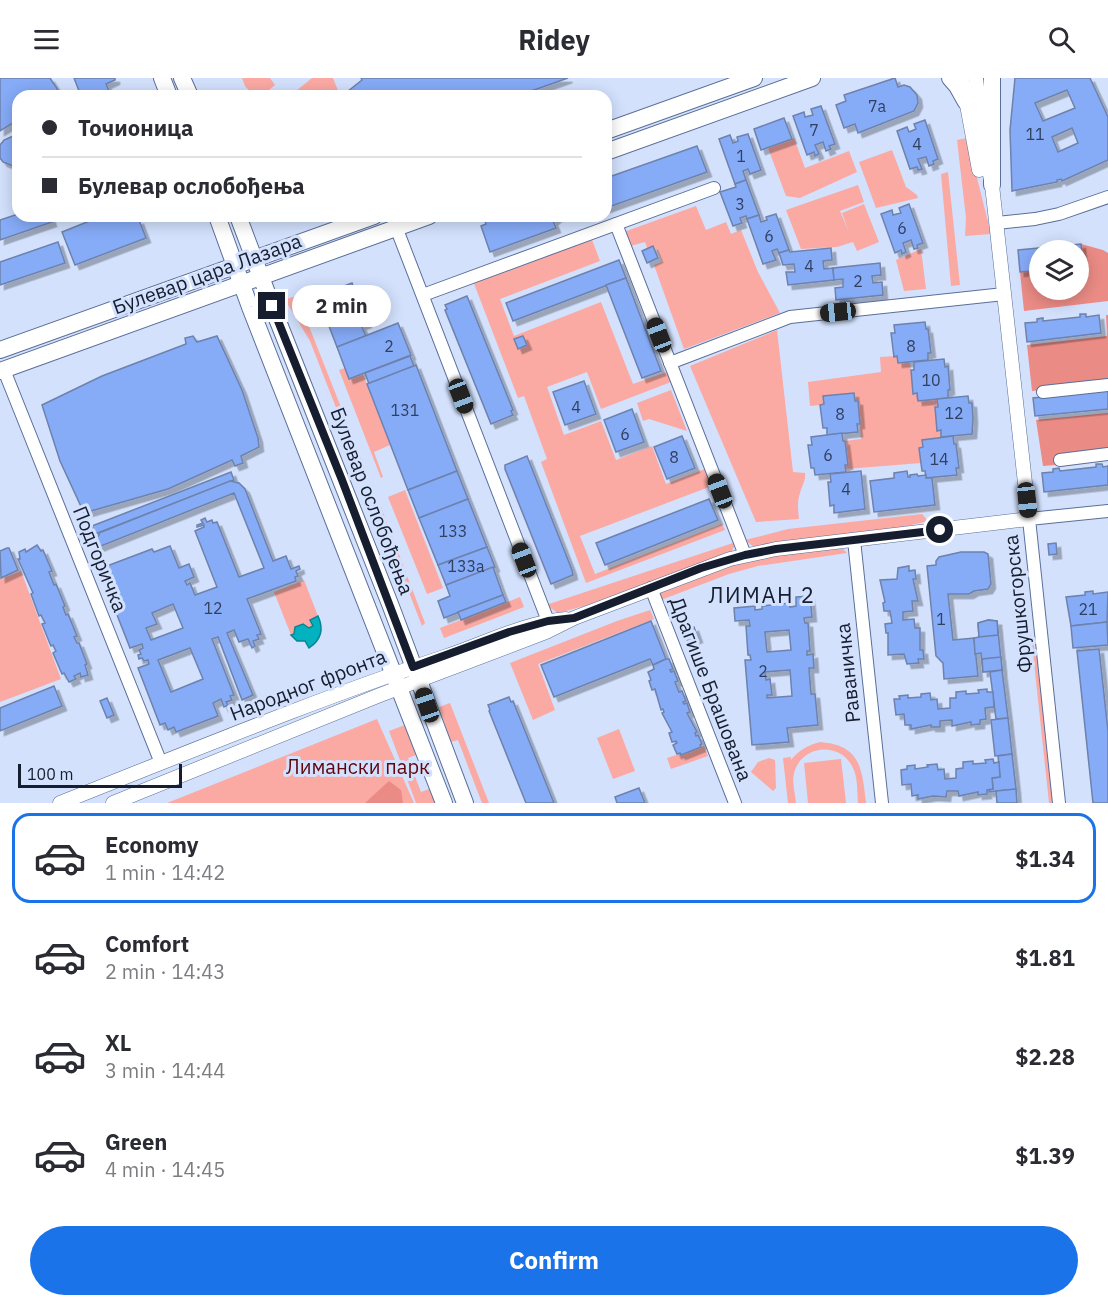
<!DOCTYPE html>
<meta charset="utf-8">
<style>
body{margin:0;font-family:"IBM Plex Sans",sans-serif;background:#f7f7f7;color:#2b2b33;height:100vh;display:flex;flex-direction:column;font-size:22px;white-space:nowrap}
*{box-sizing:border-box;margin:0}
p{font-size:20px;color:#7c7c81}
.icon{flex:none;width:33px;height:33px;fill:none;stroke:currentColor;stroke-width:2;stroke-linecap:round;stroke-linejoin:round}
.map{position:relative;height:725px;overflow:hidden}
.panel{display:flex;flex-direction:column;background:#fff;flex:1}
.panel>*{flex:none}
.guide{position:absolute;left:12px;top:12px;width:600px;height:132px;border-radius:18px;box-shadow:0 3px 15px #0003;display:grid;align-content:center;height:132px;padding:0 30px;background:#fff}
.controls{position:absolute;left:1029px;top:162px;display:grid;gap:12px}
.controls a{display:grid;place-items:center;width:60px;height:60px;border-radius:50%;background:#fff;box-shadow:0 3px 15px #0003;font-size:30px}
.scale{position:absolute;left:18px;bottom:15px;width:164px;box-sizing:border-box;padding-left:6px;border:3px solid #151d2e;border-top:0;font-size:16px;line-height:21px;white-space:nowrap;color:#151d2e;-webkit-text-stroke:4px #d3e1fd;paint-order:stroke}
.end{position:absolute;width:27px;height:27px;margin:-14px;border:8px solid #151d2e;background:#fff;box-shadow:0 0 0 3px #fff}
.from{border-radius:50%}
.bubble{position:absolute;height:42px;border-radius:21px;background:#fff;box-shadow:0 3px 15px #0003;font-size:20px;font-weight:700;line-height:42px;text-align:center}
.car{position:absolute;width:18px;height:36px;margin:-18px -9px;border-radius:8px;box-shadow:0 0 4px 2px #0007;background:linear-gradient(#222 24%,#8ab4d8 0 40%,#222 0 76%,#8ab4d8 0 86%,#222 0)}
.guide b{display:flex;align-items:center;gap:21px;height:57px;font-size:22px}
.guide b+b{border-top:2px solid #e1e1e2}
.guide i{width:15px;height:15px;background:#2b2b33}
ul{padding:10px 0 0;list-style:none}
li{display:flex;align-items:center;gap:18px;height:90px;margin:0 12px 9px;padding:0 18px;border:3px solid transparent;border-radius:18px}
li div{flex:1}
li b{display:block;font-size:22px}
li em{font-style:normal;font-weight:700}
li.current{border-color:#1a73e8}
li>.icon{width:54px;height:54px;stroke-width:1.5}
.action{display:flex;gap:12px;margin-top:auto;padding:12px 30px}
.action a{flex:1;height:69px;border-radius:36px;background:#1a73e8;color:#fff;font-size:24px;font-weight:700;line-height:69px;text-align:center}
header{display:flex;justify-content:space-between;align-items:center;height:78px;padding:0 30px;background:#fff;font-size:27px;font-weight:700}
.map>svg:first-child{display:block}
</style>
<header><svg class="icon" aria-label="menu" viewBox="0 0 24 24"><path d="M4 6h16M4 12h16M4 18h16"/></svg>Ridey<svg class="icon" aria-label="search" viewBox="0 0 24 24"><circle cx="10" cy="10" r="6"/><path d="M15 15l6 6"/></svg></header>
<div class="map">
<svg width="1108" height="725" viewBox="0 0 1108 725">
<defs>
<filter id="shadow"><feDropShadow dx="4.5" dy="4.5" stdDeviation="0" flood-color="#0004"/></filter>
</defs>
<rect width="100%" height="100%" fill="#d3e1fd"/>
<g fill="#fba9a3">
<path d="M242,0H270L275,7L262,18H254L245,8Z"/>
<path d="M312,0H333L339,15L334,18H290Z"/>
<path d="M794,60L805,90L849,73L857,94L800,120L786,118L768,70Z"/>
<path d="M967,60L991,156L965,158L966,140L957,62Z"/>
<path d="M892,72L906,109L917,117L918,120L876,130L859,84Z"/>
<path d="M948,94L960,207L951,208L941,96Z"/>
<path d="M858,107L864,124L840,133L849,154L842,135L864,126L879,164L857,173L853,164L837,169L801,171L786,132Z"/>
<path d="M696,128L706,152L726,144L731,156L741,152L758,194L780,235L684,271L654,187L662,184L657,172L649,175L645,164L627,169L621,155Z"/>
<path d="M591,159L600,183L500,221L514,258L601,224L633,306L667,294L671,304L601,331L587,294L547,309L564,357L601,343L616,382L652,368L666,406L710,389L717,406L580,458L595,496L722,446L725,452L586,505L541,384L547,381L524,318L518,320L473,203Z"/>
<path d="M921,171L926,211L904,213L896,182Z"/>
<path d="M297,218L367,395L366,396L358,386L310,263L287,225L286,221Z"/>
<path d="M777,252L793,394L805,395C806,403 802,407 800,415C797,423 798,433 799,441L756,444L690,288Z"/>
<path d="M897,278L898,285L910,284L913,315H917L918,323L937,321L938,329H935L937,352H941V359L922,362L921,385L846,391L845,387L848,386L845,363L861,361L858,323L810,328L808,304L881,294L880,279Z"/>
<path d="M345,290L350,301L363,296L390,367L374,374L383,399L381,400L339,292Z"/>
<path d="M671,312L687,353L649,341L643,343L637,325Z"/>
<path d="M405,412L443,510L427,516L388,419Z"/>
<path d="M381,429L425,545L422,548L382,445L380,433Z"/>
<path d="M922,436L928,443L895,451L754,469L745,462L788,451Z"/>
<path d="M736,464L732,473L588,527L558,535L546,527Z"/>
<path d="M834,469L843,471L847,475L758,488L729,496L661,522L659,513L716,491L770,477Z"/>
<path d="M21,493L61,601L0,624V501Z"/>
<path d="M1019,498L1021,515L1024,514L1030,554L1038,583L1053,725H1049L1033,575H1025L1016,499Z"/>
<path d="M304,502L318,538L310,542L313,548L291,557L274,514Z"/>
<path d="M520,519L524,529L444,560L440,550Z"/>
<path d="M650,532L654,541L538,586L555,632L533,642L510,585L617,543Z"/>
<path d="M450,625L489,725H482L458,662L451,664L439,629Z"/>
<path d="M377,641L414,725H167Z"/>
<path d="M405,647L416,677L408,680L421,714L429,711L435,725H416L389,653Z"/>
<path d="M619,651L635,693L613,701L597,660Z"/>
<path d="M820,664C861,667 862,691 866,725H858C857,713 858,698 852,688C839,664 804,667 795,692C791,702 795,714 796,725H788L783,680L791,679V682C799,672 808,667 820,664Z"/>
<path d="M704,668L708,678L671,691L667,680Z"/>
<path d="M769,680L775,682L776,710L773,713L751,694L758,684Z"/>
<path d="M841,681L846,725H808L804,685Z"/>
</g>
<g fill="#eb8b85">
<path d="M1081,166L1103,172L1108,175V223L1024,233L1020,194L1039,192L1040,212H1078L1079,189L1083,188Z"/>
<path d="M1106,237H1108V305L1032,313L1027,267L1107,258Z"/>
<path d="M1108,335V374L1056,381L1055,387L1043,388L1036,342Z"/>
<path d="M389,703L401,712L403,725H365Z"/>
</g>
<path fill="#03b2bf" stroke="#088594" stroke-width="1.5" d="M318,538C324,551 321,562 309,570L305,563H297L291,557L294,556L295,549L303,546L309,550L313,548L310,542Z"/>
<g fill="#86abf7" stroke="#6d82ad" stroke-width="1.5" fill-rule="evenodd" filter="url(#shadow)">
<path d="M0,0H50L58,12L48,18H18V47L16,43L0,53Z"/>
<path d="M74,0H115V2L106,6L111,18H81Z"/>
<path d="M361,0H568L517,18H352L348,13L362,2Z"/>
<path d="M895,0L898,9L904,7L910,9L917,17L918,25L914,33L858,55L855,46L844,50L836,27L846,23L844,17Z"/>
<path d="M1015,0H1090L1108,39V82L1062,103L1061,101L1057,102V104L1012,113L1010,52ZM1067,12L1075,30L1043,43L1035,25ZM1072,50L1078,65L1058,74L1052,59Z"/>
<path d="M821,28L835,66L829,68L831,71L826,73L823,64L815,67L819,76L815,78L814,74L807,77L793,38L804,34L805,39L813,37L811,31Z"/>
<path d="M784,40L792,61L761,72L754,51Z"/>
<path d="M925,42L938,81L933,83L934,86L929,88L926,79L918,81L922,91L918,92L917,89L910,91L897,53L907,49L909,54L916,51L914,46Z"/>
<path d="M748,56L761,92L750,96L748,91L743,93L746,102L735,106L719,61L730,57L733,65L738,63L737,59Z"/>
<path d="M13,58L18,59V87L13,88L3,84L0,80V67L4,62Z"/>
<path d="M697,68L707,94L606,130V100Z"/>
<path d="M746,102L759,137L747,141L746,138L740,140L742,145L733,148L720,114L736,109L735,106Z"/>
<path d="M909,126L923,165L917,167L918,170L914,171L911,162L903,165L906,174L902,176L901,172L895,175L881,136L892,132L893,137L901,135L899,130Z"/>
<path d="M18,136V138H50L52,144L0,162V142Z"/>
<path d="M776,136L789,172L779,175L777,171L772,173L776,182L763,186L747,141L759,137L761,144L767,142L766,139Z"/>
<path d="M102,138H133L135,143L139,142L146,160L75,187L62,154Z"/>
<path d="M508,138L510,142L521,138H558L553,143L556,150L490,174L481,148L486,146L485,143L494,139L495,142Z"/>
<path d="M58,164L65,185L0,207V184Z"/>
<path d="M1081,166L1083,188L1078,189V172H1040V192L1020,194L1018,172Z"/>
<path d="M653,168L658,180L647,185L642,173Z"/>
<path d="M831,170L832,182L823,183L824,191L833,190L834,202L788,207L786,194H795L794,186L783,187L779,175L789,172L790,174Z"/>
<path d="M619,182L626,200L513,243L506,225Z"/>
<path d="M880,185L881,197L872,198L873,205L882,204L883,217L836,222L835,210L843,209V201L834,202L833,190Z"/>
<path d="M626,200L661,293L642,300L606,207Z"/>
<path d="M352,205L367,245L361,247L366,258L337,269L327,243L341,238L331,213Z"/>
<path d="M467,218L513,332L511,333L513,337L491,346L445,232L447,231L445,227Z"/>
<path d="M1080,236H1086V239L1099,237L1101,255L1027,264L1025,245L1037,244V241L1043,240V243L1080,239Z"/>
<path d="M925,244L926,251H928L931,275H928V282L898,285L897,278L894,279L891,255H895L894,247Z"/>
<path d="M398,245L411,277L349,301L337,269Z"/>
<path d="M193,258L197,264L217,258L242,312L258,360L259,369L241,378L243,385L235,388L232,382L168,411L84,435L60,383L42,327L102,298L186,266L185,260Z"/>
<path d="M523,258L527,267L518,271L514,261Z"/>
<path d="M410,278L414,288L369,306L365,295Z"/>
<path d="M944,281L945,289L948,288L950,312H948V320L918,323L917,315L913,316L911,292H914V284Z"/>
<path d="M416,287L457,393L408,412L367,306Z"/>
<path d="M584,303L596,336L565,347L553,314Z"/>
<path d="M1108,312V331L1035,338L1033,320Z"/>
<path d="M854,315L855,323H858L860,346H857L858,354L827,357V350H823L820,327L824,326L823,318Z"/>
<path d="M968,318L969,325H972L973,341L972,356L941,359V352L937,353L935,329H938L937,321Z"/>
<path d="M632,331L644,364L616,374L604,342Z"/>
<path d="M842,355L843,363H845L848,387H845L846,394L815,397L814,390H811L808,367H812L811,359Z"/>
<path d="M682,358L695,390L667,401L654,369Z"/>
<path d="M953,358L954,366H956L959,390H956L957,397L926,400L925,393H922L919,370L923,369L922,362Z"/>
<path d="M527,378L572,492L573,497L551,506L505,391V387Z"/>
<path d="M1096,386H1102L1103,389L1108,388V407L1044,414L1042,395L1053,394V391L1059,390L1060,393L1096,389Z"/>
<path d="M457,393L468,421L419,440L408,412Z"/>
<path d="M861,393L865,431L834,435V427L830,428L828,404H831L830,396Z"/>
<path d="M907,393L908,399H910V397L917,396L918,398L926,397V400H932L935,427L874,434L870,403L894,400V395Z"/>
<path d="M231,394L234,402L95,456L92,448Z"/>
<path d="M230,403L239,405L245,411L273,483L286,478L291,491L299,488L300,491L296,493L298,498L295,499L296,503L247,521L261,556L257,557L259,561L253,563L255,568L252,570L248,561L239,564L234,552L227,555L253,617L242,622L218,559L212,561L234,617L230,618L232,622L226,624L228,627L224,629L221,621L213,625L218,638L176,654L174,649L168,652L165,645L160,647L138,590L149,586L148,582L144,583L142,580L139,581L138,577L141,576L139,572L143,570L142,566L130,570L99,491L152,471L154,474L170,468L179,490L189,486L194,499L185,503L187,507L190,505L195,517L217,509L195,453L204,449V447L197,449V447L203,445L201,442L205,440L207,444L212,442L213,445L217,444L239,499L264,490L234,415L96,470L95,462L99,457V455ZM173,526L183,550L151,562L146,550L157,546L152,535ZM190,570L203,601L171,614L158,582Z"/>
<path d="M468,421L487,469L438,487L419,440Z"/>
<path d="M709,421L718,442L605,487L596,465Z"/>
<path d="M1056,465L1057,476L1049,477L1048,466Z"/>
<path d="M37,467L41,473L43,472L52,493L49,494L54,507L56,506L65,528L63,529L66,537L68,536L77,558L74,559L77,565H79L87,586L85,587L88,597L81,599L80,595L74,598L76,601L69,604L64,595L62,596L53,575L56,573L53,567L51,568L50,566L42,546L45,545L41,537L39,538L31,516L33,515L18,481H20L19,474L25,471L26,474Z"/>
<path d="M487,469L495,489L446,507L438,487Z"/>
<path d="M7,470H9L18,492L1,500L0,473Z"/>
<path d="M961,474H984L988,476L991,506L988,511L974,513L969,516H948L953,562L974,560L978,598L944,601L943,585L936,578L927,488L936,487V483L939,479Z"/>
<path d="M909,488V493L915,492L916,501H913L918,523H912L913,533L903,534V542L914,541L915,550H920V572H923L924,581H918L919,585L907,586L904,576L888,577V555H886L885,546L892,545L890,533H884L883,525L885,524L880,502L897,501L898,490Z"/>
<path d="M493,489L503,517L444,540L438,523L450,518L446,507Z"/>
<path d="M1093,513V516L1108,514L1107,544L1071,548L1066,519L1085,517V514Z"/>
<path d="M503,517L506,524L461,542L458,534Z"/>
<path d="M810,518L812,539L804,540L805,545H808L810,573H807V577L813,576L814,590H809L811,616H815L818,647L787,650L789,664L752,667L745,582H751L750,577H748L746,548H750L749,542L735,543L734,530L755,528V532L762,531V528L790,525V529L796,528V519ZM789,552L791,572L767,574L765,554ZM790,592L792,618L767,620V617H772L770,601L766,602L765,594Z"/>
<path d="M988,542L997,543L1002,592L983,594L981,575L975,576L974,560L979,559L978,545Z"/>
<path d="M988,542L997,543L998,557L979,559L978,545Z"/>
<path d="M651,543L666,581L653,587L650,581L554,619L541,587Z"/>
<path d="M1107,544L1108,567L1073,570L1071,548Z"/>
<path d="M694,549L698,560L688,564L684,553Z"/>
<path d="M1099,571L1108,653V725H1093L1077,573Z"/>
<path d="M1001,579L1002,592L983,594L982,581Z"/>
<path d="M666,581H669L673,591L670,592L671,594L674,593L678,603L675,604L679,614L682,613L686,623L683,624L684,626L687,625L690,634L687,635L697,654L695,655L696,658L698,657L702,666L700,667L701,669L681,677L680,675L677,676L673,667L677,665L676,663L672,664L669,655L672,654L662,635L664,634L663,631L661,632L655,611L652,612L649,603L651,602L648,594L654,591L653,587Z"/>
<path d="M1002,592L1008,640L996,641L990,594Z"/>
<path d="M54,608L62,628L0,653V630Z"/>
<path d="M987,611V614H993L994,629L985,630L986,641L980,642V646L971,647V644L952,648V642L940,643V649H931V647L911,651V647H905L904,636L896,637L894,621H900L899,618L908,617V620L921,619V616L930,615L931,622L937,621L938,631L950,630V620H956V614L966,613V616L979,615L978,612Z"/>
<path d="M509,619L511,624L513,623L554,725H526L489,633L490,632L488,627Z"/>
<path d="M107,620L114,637L107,640L100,623Z"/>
<path d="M1008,640L1012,676L995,678L991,642Z"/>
<path d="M1012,676L1016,711L989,714V712L993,711L992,700L1000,699L998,678Z"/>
<path d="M993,681L994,685L999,684L1000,699L992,700L993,711L987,712V716L978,717V714L959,718L958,713H947L946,719L933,718L918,721V717L912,718L911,706L902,707L901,692L907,691V688L915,687V691L928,689L927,687L937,686L938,692L944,691L945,701L956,700V691L963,690V684L973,683V686L986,685L985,682Z"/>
<path d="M639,710L645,725H617L615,719Z"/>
<path d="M1016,711L1017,725H997L996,713Z"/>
</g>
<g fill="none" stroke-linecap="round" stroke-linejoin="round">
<defs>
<g id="minor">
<path d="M997,145L1035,141L1059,136L1108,119"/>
<path d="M616,146L745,477"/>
<path d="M396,149L548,543"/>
<path d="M423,217L714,110"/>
<path d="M670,285L790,239L1004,216"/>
<path d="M4,292L161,685"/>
<path d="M1043,314L1108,307"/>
<path d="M1060,382L1108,376"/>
<path d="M854,462L882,725"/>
<path d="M651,510L735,725"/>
<path d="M1059,725L1029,441L1108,433"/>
</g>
<g id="tertiary">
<path d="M962,0L979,92"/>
<path d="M60,725C187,675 314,622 444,579C484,566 523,545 566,541"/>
<path d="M113,725L380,617L546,554L574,540L730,481L776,471L1029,441L992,107L982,55L976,0"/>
</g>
<g id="secondary">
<path d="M162,0L169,18"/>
<path d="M182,0L190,18"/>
<path d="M950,0L957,8L966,24"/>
<path d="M992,0V107"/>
<path d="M606,53L754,0"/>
<path d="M606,74L812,0"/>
<path d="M217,138L250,229L444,725"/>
<path d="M238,138L272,228L390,526L465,725"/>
<path d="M0,272L374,138"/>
<path d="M0,293L429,138"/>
</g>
</defs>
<use href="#minor" stroke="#5a6f98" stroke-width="14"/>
<use href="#tertiary" stroke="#5a6f98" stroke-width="15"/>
<use href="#secondary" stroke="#5a6f98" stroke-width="18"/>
<use href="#minor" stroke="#fff" stroke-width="12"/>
<use href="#tertiary" stroke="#fff" stroke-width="14"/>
<use href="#secondary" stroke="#fff" stroke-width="16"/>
</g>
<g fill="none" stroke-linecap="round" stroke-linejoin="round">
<path stroke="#151d2e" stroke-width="8" d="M272,228L342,402L413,589L509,554L548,543L574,540L701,490L745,477L776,471L940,452"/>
</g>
<g text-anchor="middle" stroke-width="6" stroke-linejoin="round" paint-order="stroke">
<g font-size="16" fill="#314060">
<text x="877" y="34">7a</text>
<text x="814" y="58">7</text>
<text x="1035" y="62">11</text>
<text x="917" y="72">4</text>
<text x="741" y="84">1</text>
<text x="740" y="132">3</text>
<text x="902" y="156">6</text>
<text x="769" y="164">6</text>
<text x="809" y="194">4</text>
<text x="858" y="209">2</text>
<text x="389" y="274">2</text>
<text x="911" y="274">8</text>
<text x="931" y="308">10</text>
<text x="576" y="335">4</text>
<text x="405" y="338">131</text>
<text x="954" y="341">12</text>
<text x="840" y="342">8</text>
<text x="625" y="362">6</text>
<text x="828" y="383">6</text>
<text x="674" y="385">8</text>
<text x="939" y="387">14</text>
<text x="846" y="417">4</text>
<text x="453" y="459">133</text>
<text x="466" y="494">133a</text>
<text x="213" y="536">12</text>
<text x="1088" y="537">21</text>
<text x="941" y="547">1</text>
<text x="763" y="599">2</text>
</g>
<g font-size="20" fill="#151d2e" stroke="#d3e1fd">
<text transform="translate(207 196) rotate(-20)" y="7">Булевар цара Лазара</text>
<text transform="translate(372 423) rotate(69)" y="7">Булевар ослобођења</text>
<text transform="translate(100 481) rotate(68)" y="7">Подгоричка</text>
<text transform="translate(1018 526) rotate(-96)" y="7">Фрушкогорска</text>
<text transform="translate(848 595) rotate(-96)" y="7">Раваничка</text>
<text transform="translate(308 607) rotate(-21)" y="7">Народног фронта</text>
<text transform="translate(711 611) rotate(69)" y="7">Драгише Брашована</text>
</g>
<g font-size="20" fill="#5e050e" stroke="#d3e1fd">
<text x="358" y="696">Лимански парк</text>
</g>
<g font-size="22" letter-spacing="1.5" fill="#151d2e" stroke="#d3e1fd">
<text x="762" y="525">ЛИМАН 2</text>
</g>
</g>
</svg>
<div class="controls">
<a><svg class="icon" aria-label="layers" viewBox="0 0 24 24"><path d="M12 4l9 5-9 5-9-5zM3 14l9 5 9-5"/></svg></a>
</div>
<div class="scale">100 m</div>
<i class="end from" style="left:940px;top:452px"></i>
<i class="end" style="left:272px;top:228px"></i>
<div class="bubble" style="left:292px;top:207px;width:99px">2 min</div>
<i class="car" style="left:838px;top:234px;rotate:264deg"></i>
<i class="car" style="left:659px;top:257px;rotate:339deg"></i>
<i class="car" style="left:461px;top:318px;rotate:159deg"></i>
<i class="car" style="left:720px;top:413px;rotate:339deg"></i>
<i class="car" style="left:1027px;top:422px;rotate:174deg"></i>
<i class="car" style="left:524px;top:482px;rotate:339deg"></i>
<i class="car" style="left:427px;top:627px;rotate:341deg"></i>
<div class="guide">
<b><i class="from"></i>Точионица</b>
<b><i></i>Булевар ослобођења</b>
</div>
</div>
<section class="panel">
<ul>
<li class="current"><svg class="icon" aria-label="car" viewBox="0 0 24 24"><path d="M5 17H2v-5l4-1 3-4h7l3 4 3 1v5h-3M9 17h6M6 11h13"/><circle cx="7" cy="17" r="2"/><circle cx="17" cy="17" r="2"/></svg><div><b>Economy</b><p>1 min · 14:42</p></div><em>$1.34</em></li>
<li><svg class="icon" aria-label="car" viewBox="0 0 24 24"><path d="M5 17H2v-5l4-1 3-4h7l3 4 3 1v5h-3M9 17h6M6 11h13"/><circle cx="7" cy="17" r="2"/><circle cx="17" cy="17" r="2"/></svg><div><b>Comfort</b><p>2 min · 14:43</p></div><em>$1.81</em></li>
<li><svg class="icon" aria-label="car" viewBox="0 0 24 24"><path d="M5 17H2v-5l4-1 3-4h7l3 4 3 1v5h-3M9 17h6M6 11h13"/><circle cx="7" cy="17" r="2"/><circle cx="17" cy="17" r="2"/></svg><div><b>XL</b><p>3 min · 14:44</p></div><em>$2.28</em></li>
<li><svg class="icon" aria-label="car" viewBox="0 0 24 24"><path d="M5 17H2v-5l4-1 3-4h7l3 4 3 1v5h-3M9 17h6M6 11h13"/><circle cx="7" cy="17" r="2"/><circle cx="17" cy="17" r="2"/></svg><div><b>Green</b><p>4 min · 14:45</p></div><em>$1.39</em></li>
</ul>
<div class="action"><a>Confirm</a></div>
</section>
